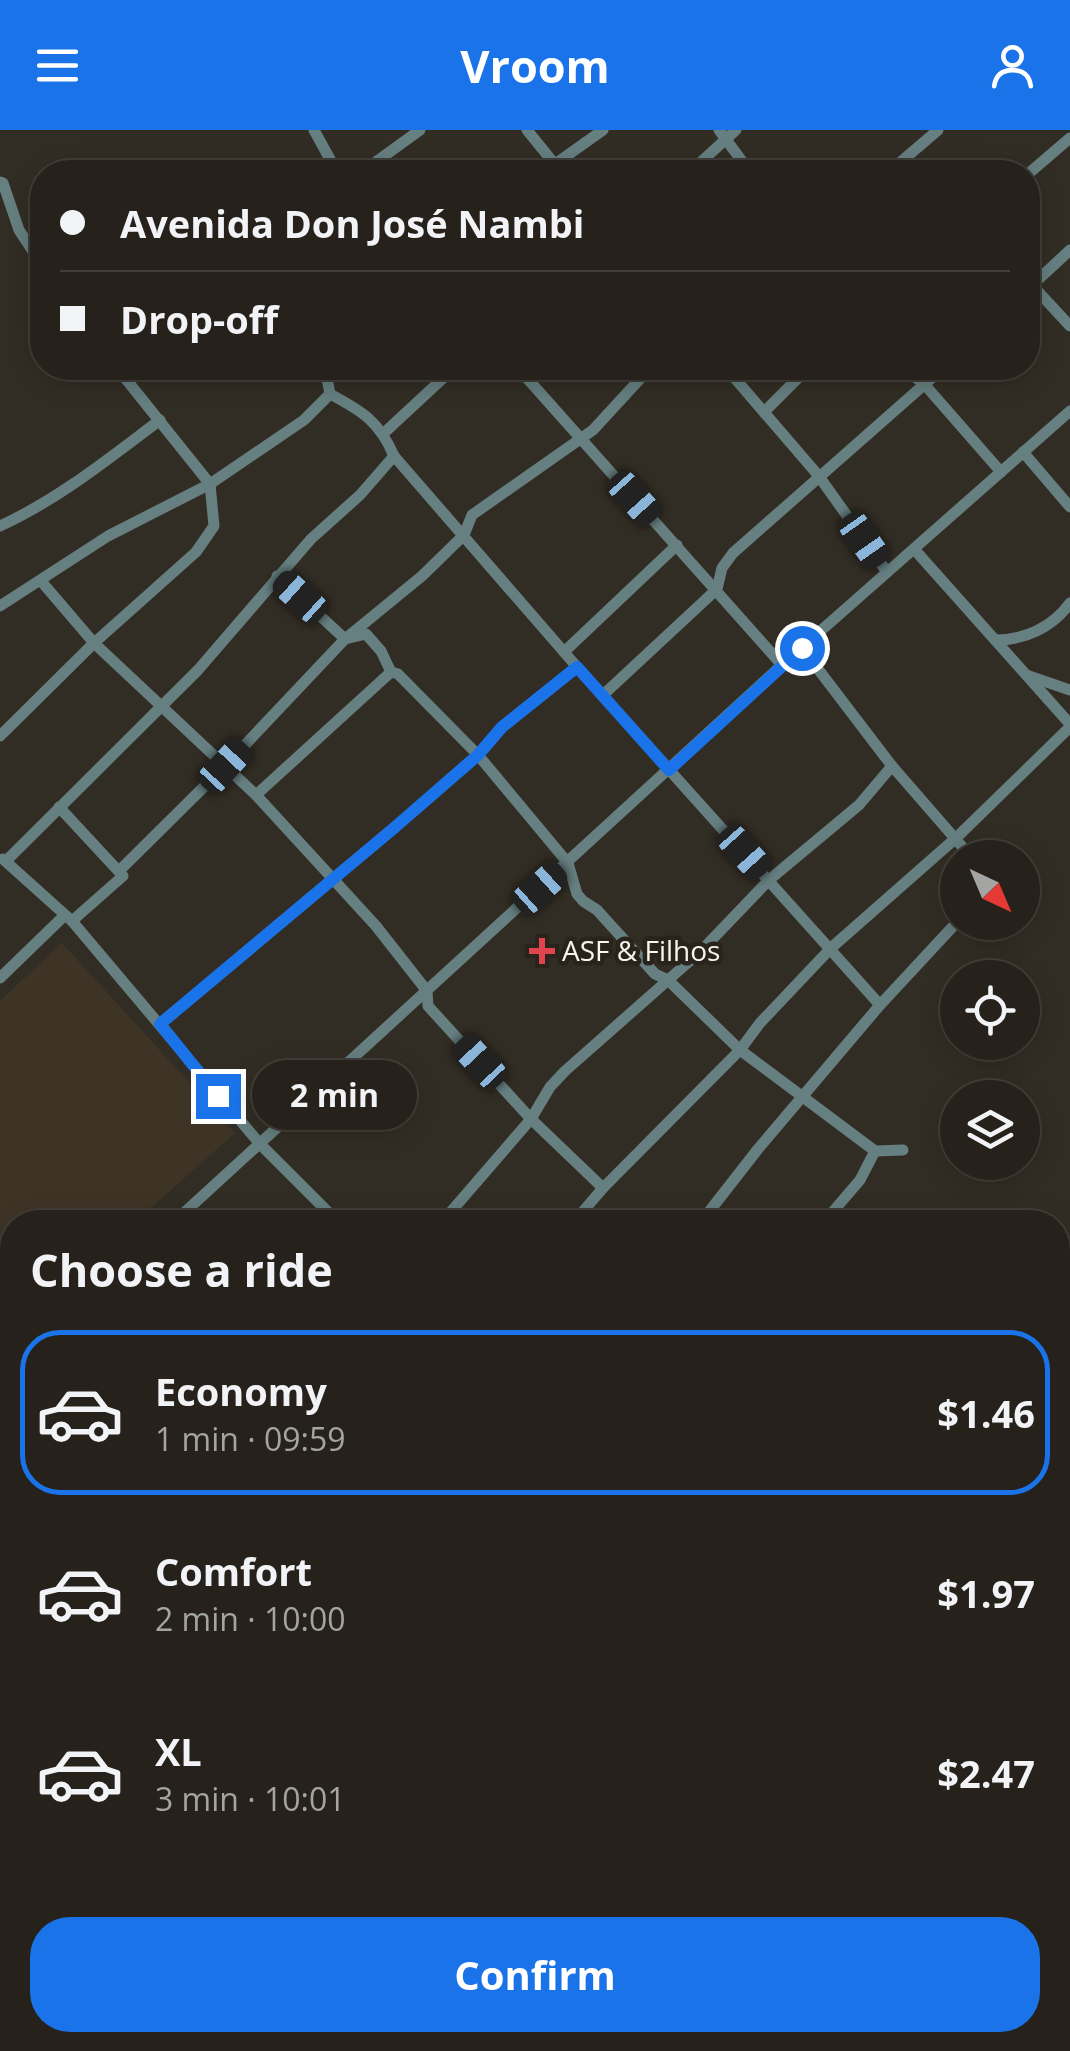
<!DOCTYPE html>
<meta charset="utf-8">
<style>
body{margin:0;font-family:"Open Sans",sans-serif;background:#2e2a24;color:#f1f3f6;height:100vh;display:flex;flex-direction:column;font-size:38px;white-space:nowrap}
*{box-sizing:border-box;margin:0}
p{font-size:32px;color:#a4a4a3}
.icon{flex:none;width:55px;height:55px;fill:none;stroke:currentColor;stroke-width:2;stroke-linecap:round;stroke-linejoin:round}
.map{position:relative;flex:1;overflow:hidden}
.drawer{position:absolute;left:0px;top:1080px;width:1070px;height:842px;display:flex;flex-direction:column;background:#26221b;border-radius:40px 40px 0 0;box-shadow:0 5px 25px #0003,0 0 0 2px #423f3a}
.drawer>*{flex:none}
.guide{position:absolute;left:30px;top:30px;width:1010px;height:220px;border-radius:40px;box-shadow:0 5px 25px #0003,0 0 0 2px #423f3a;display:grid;align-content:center;height:220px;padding:0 30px;background:#26221b}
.needle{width:65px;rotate:136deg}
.controls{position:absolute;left:940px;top:710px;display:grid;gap:20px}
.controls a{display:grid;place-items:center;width:100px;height:100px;border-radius:50%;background:#26221b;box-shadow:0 5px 25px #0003,0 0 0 2px #423f3a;font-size:50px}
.end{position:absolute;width:45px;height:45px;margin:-22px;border:12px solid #1a73e8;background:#fff;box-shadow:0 0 0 5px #fff}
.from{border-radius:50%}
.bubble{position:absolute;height:70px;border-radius:35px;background:#26221b;box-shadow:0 5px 25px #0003,0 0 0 2px #423f3a;font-size:32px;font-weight:700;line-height:70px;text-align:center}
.car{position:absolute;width:30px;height:60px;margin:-30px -15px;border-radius:12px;box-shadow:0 0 8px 2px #0007;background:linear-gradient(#222 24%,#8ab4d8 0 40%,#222 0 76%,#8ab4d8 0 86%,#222 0)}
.guide b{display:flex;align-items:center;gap:35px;height:95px;font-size:38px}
.guide b+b{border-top:2px solid #423f3a}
.guide i{width:25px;height:25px;background:#f1f3f6}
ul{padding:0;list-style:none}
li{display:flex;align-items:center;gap:30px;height:165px;margin:0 20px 15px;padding:0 10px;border:5px solid transparent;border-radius:40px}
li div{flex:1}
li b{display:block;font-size:38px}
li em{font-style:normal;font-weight:700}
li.selected{border-color:#1a73e8}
li>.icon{width:90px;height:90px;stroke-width:1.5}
h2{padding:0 30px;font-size:45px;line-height:120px}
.cta{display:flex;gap:20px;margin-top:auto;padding:20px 30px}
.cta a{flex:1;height:115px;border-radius:40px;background:#1a73e8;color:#fff;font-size:40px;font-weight:700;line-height:115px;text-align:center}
header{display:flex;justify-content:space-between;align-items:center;height:130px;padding:0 30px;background:#1a73e8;color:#fff;font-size:45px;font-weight:700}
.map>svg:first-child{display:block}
</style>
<header><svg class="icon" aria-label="menu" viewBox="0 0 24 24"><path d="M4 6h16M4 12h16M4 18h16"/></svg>Vroom<svg class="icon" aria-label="person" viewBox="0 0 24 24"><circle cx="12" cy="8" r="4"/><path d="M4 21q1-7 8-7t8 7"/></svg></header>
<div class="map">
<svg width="1070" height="1921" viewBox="0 0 1070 1921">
<rect width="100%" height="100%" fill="#322d24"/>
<path fill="#3e3426" d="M62,813L235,1003L135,1092H12V1203L0,1214V871Z"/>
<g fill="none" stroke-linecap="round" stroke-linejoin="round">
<path stroke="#4a5b5e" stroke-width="2.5" d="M746,1921L749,1910"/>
<g stroke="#667f80" stroke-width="11">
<path d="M314,0L337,42"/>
<path d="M527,0L561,42"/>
<path d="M719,0L750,42"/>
<path d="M362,42L420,0"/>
<path d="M544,42L603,0"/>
<path d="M690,42L736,0"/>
<path d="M889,42L938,0"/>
<path d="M1028,44L1070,8"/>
<path d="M0,52L3,53L19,100L42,135"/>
<path d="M1032,155L1070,196"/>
<path d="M1028,159L1070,120"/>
<path d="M518,238L782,535"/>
<path d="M726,238L818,345L887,442"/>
<path d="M904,238L925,255L1001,342"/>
<path d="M330,264C362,281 379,291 394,326L577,537L880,875"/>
<path d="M330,264L326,243L332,238"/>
<path d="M764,282L808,238"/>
<path d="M384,303L454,238"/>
<path d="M1023,322L1070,377"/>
<path d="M0,396C59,369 108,329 160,290"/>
<path d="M914,419L1070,594"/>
<path d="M277,446L345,509L366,504L381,521L391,542L398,544L478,625L568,733L577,764L583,771L597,780L655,844L668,850L740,920L875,1021L903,1020"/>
<path d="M41,451L94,513L256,665L311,725L376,796L427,861L428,876L531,989L603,1058"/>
<path d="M0,476L108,406L210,354L304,290L330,264"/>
<path d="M996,510C1025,510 1053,497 1070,473"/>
<path d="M802,518L892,636L972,728"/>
<path d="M564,522L677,415"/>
<path d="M1029,546L1070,560"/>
<path d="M603,565L717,459L722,438L733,423L943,238"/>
<path d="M0,606L94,513L196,422L214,396L210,354L117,238"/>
<path d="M256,665L391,542"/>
<path d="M59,677L123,746L72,791"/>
<path d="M3,729L72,791L260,1014L338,1092"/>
<path d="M6,731L198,540L311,409L360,365L394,326"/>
<path d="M120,740L225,636L345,509L422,446L464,405L472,385L593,300L650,238"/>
<path d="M0,848L65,785"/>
<path d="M160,894L394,698L478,625L502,597L577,537"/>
<path d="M174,1092L782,535L1070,281"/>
<path d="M442,1092L531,989L550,957L565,941L701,821L769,750L859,675L892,636"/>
<path d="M574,1092L603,1058L740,920L760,893L831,818L956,708L1070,597"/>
<path d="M701,1092L758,1019L880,875L958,791"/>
<path d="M824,1092L860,1050L875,1021"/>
<path d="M0,1248L12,1236"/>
<path d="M0,1365L12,1378"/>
<path d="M1058,1607L1070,1614"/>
<path d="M1058,1762L1070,1761"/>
<path d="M1003,1921L1006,1910"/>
</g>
</g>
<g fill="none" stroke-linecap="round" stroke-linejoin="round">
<path stroke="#1a73e8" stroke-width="12" d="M218,966L160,894L394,698L478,625L502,597L577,537L669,640L802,518"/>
</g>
<path fill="#e0444e" stroke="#28231b" stroke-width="4" d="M537 806h10v10h10v10h-10v10h-10v-10h-10v-10h10z"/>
<g text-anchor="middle" stroke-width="9" stroke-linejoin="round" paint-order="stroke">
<g font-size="28" fill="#f8f4ef" stroke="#28231b" text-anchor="start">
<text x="562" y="831">ASF &amp; Filhos</text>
</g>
</g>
</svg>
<div class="controls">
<a><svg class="needle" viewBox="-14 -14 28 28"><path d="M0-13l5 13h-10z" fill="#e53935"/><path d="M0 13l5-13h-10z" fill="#a4a4a3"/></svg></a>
<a><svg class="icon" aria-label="locate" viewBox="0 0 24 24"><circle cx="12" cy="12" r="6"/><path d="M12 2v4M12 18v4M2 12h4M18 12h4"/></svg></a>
<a><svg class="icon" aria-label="layers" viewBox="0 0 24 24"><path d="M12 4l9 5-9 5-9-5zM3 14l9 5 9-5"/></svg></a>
</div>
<i class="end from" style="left:802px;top:518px"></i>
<i class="end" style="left:218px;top:966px"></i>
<div class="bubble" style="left:252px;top:930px;width:165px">2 min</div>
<i class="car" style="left:634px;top:368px;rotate:138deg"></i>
<i class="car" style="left:864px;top:410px;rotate:145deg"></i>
<i class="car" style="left:300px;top:467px;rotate:312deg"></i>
<i class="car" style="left:225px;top:636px;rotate:43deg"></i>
<i class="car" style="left:744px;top:722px;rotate:138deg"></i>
<i class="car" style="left:540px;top:758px;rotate:48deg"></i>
<i class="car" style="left:480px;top:932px;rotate:317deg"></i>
<div class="guide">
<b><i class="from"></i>Avenida Don José Nambi</b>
<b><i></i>Drop-off</b>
</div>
<section class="drawer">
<h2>Choose a ride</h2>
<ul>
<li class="selected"><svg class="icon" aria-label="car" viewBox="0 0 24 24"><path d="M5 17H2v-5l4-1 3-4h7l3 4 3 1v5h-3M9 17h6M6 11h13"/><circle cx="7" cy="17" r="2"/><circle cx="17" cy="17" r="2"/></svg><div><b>Economy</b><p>1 min · 09:59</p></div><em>$1.46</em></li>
<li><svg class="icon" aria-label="car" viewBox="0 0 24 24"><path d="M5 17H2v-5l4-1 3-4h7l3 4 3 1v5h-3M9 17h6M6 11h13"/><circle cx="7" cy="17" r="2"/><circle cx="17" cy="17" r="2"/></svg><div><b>Comfort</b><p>2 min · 10:00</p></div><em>$1.97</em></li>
<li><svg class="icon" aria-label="car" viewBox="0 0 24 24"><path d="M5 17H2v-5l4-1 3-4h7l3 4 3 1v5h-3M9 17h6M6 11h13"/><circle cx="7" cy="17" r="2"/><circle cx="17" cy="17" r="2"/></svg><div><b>XL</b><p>3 min · 10:01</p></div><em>$2.47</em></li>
</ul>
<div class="cta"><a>Confirm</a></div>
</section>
</div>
